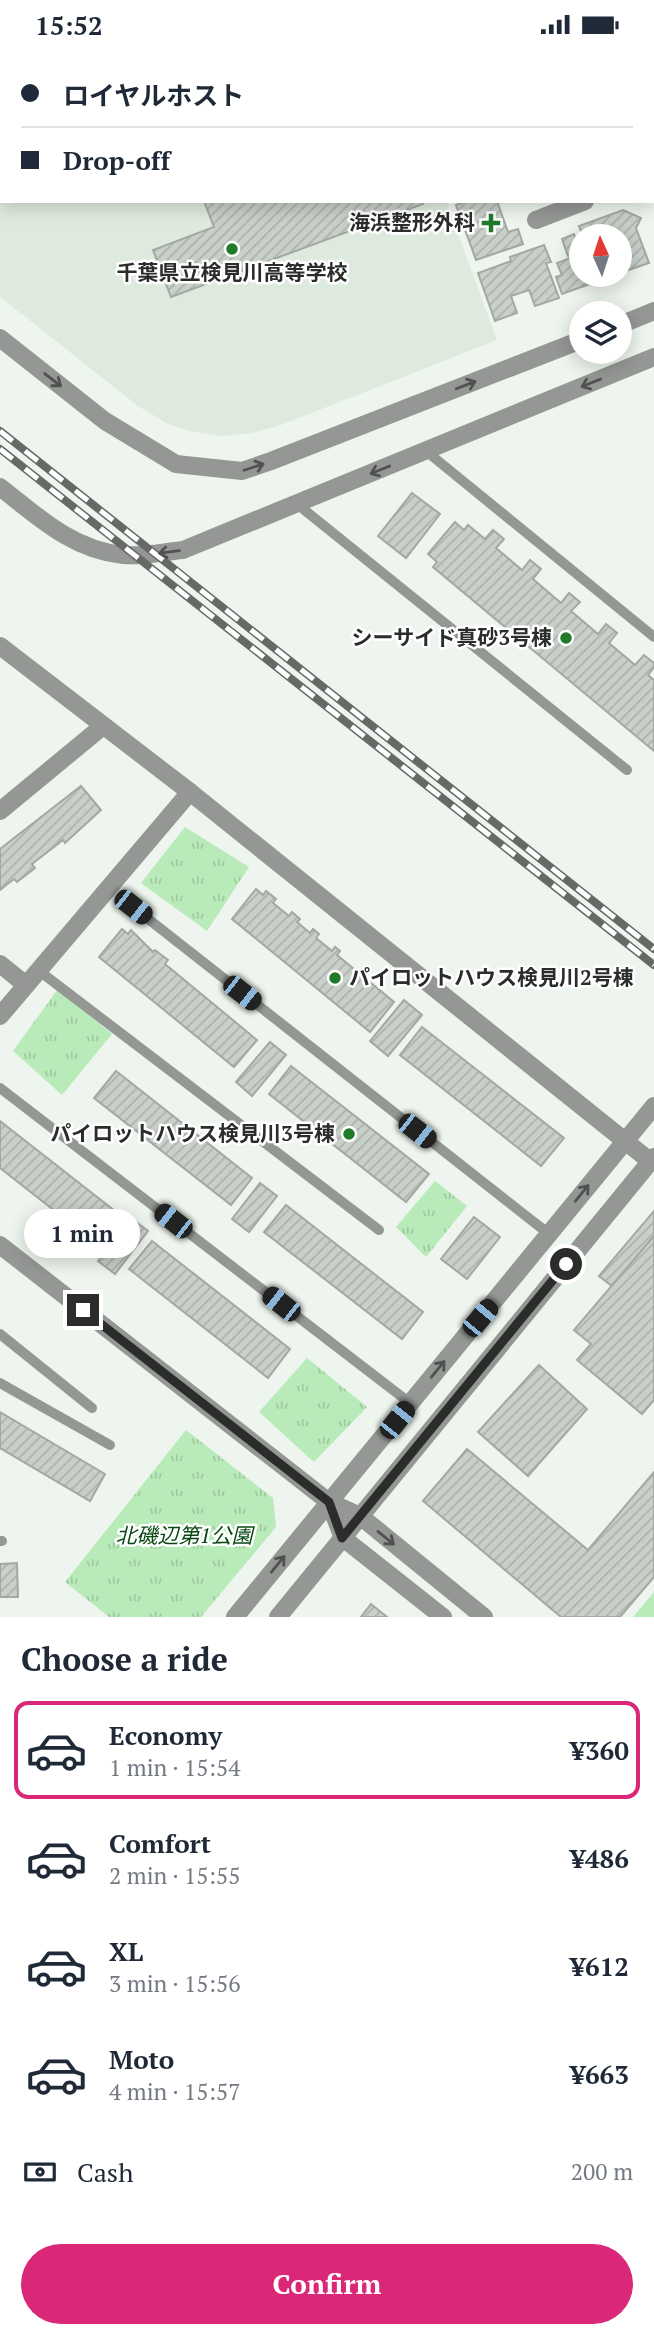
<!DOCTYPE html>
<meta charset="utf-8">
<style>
body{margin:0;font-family:"PT Serif","Noto Sans JP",serif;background:#f2f2f3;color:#1f2937;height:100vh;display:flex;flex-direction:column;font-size:26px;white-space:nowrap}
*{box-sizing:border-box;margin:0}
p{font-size:23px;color:#747a83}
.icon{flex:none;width:38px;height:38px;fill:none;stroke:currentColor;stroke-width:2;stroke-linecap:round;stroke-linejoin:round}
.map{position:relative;height:1568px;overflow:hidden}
.sheet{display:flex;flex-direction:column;background:#fff;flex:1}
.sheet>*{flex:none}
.hud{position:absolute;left:0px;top:0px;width:654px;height:154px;box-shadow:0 4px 18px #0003;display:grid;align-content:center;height:154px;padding:0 21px;background:#fff}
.needle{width:46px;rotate:357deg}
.controls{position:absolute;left:569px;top:175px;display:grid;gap:14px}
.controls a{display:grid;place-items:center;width:63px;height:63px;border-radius:50%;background:#fff;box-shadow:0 4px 18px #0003;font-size:35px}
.end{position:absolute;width:32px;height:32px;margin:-16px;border:9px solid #2b2d2b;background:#fff;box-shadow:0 0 0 4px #fff}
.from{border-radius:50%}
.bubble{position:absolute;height:49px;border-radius:24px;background:#fff;box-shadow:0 4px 18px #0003;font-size:23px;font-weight:600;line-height:49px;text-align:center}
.car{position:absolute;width:21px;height:42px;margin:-21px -10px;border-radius:9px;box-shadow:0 0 5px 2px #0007;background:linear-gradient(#222 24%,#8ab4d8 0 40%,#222 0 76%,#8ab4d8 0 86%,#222 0)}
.hud b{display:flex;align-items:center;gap:24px;height:66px;font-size:26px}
.hud b+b{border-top:2px solid #e0e1e3}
.hud i{width:18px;height:18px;background:#1f2937}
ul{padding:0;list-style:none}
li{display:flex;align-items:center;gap:21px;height:98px;margin:0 14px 10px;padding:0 7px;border:4px solid transparent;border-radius:14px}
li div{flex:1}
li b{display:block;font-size:26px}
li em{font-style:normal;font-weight:600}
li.active{border-color:#db2777}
li>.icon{width:63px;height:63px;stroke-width:1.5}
h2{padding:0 21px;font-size:32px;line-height:84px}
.pay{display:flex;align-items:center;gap:18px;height:77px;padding:0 21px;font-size:26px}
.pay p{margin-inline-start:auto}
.primary-button{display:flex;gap:14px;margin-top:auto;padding:14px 21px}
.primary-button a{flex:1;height:80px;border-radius:42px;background:#db2777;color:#fff;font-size:28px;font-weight:600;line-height:80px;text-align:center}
.status{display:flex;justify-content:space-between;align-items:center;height:49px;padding:0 35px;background:#fff;direction:ltr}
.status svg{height:19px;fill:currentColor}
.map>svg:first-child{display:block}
</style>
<div class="status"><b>15:52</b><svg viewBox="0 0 49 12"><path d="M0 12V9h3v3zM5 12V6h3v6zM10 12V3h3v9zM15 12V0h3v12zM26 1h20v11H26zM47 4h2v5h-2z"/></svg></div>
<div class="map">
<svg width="654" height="1568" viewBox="0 0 654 1568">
<defs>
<pattern id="park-tufts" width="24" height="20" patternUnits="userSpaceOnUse" patternTransform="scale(1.75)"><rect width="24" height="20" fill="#b9eab9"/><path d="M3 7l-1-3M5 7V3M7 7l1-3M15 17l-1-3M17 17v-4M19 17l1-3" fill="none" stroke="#9fc99f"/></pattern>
<pattern id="building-hatch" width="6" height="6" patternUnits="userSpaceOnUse" patternTransform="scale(1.75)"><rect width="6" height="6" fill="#c9cfc9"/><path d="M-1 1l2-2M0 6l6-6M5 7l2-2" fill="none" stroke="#adb2ad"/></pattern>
</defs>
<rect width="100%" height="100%" fill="#eef4ee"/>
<path fill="#dfeade" d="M0,0H583L584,2H2V152H446L497,291L281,376L252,384L222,387L194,383L168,375L138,357L0,248Z"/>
<g fill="url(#park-tufts)">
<path d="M185,778L249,818L207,882L141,834Z"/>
<path d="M58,940L112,985L62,1046L13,1002Z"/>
<path d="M435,1132L467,1157L426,1208L396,1178Z"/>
<path d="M307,1309L367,1358L314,1413L259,1363Z"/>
<path d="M186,1381L273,1449L276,1478L201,1568H109L65,1533Z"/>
<path d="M654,1543V1568H633Z"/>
</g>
<path fill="#b9eab9" d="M0,0H141L2,2V147Z"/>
<g fill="url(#building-hatch)" stroke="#a3a8a3" stroke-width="2">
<path d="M310,0H420V2H305Z"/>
<path d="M427,0H558L554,2Z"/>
<path d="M204,152H422L423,155L171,248L153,201L214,178Z"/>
<path d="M466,152H497L508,183L518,180L523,195L476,211L456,156Z"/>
<path d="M623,161L641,169L636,179L649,214L620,224V187H583L579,177Z"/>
<path d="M574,185L580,203L568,207L562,190Z"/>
<path d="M544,196L551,213L546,214L559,249L535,257L529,241L511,247L517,264L495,272L478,224L511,212L510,208Z"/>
<path d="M581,205V226H615L562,245L556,228L562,226L557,214Z"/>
<path d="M412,444L440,465L406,509L378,487Z"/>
<path d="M455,473L464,481L468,476L485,490L493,481L504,490L496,499L522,521L530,511L541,520L533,530L561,554L569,544L580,553L571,562L598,585L606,575L617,584L609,594L635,616L644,606L654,614V618L648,626L654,631V702L433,518L437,513L428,505Z"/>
<path d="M81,737L101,761L65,794L63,791L32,815L35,819L17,833L14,830L0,841V800Z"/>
<path d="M256,840L263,846L266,842L276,850L273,854L289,867L292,863L300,870L297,873L310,884L313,880L319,885L316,889L332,902L335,898L340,902L337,906L394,953L370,983L232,870Z"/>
<path d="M122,880L128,885L131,881L153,903L155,901L168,911L165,915L257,991L234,1018L99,908Z"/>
<path d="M404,951L422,966L388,1007L370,992Z"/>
<path d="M422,978L564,1089L541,1117L400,1006Z"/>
<path d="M270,993L286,1006L252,1047L236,1033Z"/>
<path d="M291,1017L429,1125L406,1153L269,1045Z"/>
<path d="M116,1022L252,1129L231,1156L94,1049Z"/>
<path d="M0,1072L120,1166L97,1195L0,1119Z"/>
<path d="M260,1134L277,1147L249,1183L232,1170Z"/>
<path d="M286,1156L423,1263L402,1290L264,1183Z"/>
<path d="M654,1162V1187L612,1237L599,1227Z"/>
<path d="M474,1168L500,1188L467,1230L441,1210Z"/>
<path d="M131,1169L148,1182L115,1225L98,1212Z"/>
<path d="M654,1187V1351L642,1365L577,1311L591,1295L574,1281Z"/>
<path d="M152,1192L290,1300L268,1329L129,1220Z"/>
<path d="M539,1316L587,1360L528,1427L478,1383Z"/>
<path d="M0,1363L105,1425L90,1452L0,1399Z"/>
<path d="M467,1400L588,1501L654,1423V1528L620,1568H561L423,1452Z"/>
<path d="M17,1514L18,1548H0V1515Z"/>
<path d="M371,1555L387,1568H361Z"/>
</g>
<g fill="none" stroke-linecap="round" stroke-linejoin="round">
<g stroke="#949794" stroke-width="10">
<path d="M426,402L654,588"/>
<path d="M297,455L627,721"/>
<path d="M133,858L549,1185"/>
<path d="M38,921L379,1181"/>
<path d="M0,1039L410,1354"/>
<path d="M0,1285L92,1359"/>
<path d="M0,1334L110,1396"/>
<path d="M0,1492H2"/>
</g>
<g stroke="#949794" stroke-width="18">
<path d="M653,126H654"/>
<path d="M536,171L585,152"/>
<path d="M0,597L190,743"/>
<path d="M0,762L103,677"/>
<path d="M0,915L26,936"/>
</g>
<g stroke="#949794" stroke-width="18">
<path d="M629,0V2"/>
<path d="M653,65L654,68"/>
<path d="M620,276L654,262"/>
<path d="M0,289L105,372L176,415L242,422L271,412L581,291"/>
<path d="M0,438C38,468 73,501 123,506C142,508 163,503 183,501L654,308"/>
<path d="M0,967L190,743L650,1112"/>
<path d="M0,1196L329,1453L360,1467L484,1568"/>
<path d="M329,1453L343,1489L443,1568"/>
<path d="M235,1568L654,1057"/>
<path d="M278,1568L654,1108"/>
</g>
<defs>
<g id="rail">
<path d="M0,382L654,900"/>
<path d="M0,400L654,916"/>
</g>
</defs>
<use href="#rail" stroke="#666966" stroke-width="8"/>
<use href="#rail" stroke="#fff" stroke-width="5" stroke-dasharray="16" stroke-linecap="butt"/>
</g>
<defs><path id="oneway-shaft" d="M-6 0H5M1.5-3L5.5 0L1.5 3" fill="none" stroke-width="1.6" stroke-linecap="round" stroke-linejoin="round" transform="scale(1.75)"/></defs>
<g stroke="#505250">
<use href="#oneway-shaft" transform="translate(53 331) rotate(38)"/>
<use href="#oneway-shaft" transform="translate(591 334) rotate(158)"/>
<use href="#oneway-shaft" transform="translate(466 336) rotate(-21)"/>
<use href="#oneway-shaft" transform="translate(254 418) rotate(-18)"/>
<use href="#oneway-shaft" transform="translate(380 421) rotate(158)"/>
<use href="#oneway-shaft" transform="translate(169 503) rotate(173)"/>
<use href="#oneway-shaft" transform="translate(582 1144) rotate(-51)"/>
<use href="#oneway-shaft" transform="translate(438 1320) rotate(-51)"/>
<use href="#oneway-shaft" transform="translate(386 1489) rotate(39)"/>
<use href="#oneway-shaft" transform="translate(278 1515) rotate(-51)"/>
</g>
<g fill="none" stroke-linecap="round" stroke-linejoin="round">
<path stroke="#2b2d2b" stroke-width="9" d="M83,1261L329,1453L342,1489L566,1215"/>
</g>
<g fill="#207a29" stroke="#fff" stroke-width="2.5">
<path d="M487.5 163.5h7v7h7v7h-7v7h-7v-7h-7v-7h7z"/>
<circle cx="232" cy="200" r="7"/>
<circle cx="566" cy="589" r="7"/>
<circle cx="335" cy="929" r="7"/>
<circle cx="349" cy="1085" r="7"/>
</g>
<g text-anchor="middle" stroke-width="5" stroke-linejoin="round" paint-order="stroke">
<g font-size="21" font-weight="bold" fill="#2b2d2b" stroke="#fff" text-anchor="end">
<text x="475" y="181">海浜整形外科</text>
<text x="232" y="231" text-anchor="middle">千葉県立検見川高等学校</text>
<text x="552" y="596">シーサイド真砂3号棟</text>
<text x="349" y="936" text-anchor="start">パイロットハウス検見川2号棟</text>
<text x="335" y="1092">パイロットハウス検見川3号棟</text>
</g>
<g font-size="21" font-style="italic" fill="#0a4812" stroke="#fff">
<text x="184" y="1494">北磯辺第1公園</text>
</g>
</g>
</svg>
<div class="controls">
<a><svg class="needle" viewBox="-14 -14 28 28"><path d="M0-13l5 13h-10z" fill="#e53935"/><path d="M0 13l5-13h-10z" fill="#747a83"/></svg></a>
<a><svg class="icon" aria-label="layers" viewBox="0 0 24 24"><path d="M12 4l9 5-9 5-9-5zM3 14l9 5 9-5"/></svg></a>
</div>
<i class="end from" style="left:566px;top:1215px"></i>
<i class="end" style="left:83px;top:1261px"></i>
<div class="bubble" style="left:24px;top:1160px;width:116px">1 min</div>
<i class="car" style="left:133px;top:858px;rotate:128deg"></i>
<i class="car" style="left:242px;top:944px;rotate:128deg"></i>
<i class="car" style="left:417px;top:1082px;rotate:128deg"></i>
<i class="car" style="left:173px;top:1172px;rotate:308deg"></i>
<i class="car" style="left:281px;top:1255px;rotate:308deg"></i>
<i class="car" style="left:480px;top:1269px;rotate:40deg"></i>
<i class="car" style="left:397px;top:1371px;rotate:39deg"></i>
<div class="hud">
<b><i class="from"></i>ロイヤルホスト</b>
<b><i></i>Drop-off</b>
</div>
</div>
<section class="sheet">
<h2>Choose a ride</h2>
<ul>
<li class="active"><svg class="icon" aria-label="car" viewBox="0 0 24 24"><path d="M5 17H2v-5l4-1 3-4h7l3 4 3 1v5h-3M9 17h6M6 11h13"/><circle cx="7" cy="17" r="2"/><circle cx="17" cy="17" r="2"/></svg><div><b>Economy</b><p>1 min · 15:54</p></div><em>¥360</em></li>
<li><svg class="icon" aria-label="car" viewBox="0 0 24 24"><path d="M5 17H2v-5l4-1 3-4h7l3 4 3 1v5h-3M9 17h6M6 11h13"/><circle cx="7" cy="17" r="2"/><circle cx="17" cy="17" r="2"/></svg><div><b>Comfort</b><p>2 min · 15:55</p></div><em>¥486</em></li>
<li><svg class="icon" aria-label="car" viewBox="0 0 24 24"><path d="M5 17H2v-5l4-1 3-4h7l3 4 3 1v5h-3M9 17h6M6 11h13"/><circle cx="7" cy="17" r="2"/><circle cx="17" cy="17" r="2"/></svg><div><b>XL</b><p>3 min · 15:56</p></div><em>¥612</em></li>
<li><svg class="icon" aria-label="car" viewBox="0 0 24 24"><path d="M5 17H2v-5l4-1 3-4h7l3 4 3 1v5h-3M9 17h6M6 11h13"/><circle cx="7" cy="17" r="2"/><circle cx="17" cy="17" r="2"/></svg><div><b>Moto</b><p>4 min · 15:57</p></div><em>¥663</em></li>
</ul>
<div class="pay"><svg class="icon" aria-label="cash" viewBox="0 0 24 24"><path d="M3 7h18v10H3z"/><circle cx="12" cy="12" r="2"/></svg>Cash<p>200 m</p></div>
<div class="primary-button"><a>Confirm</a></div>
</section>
